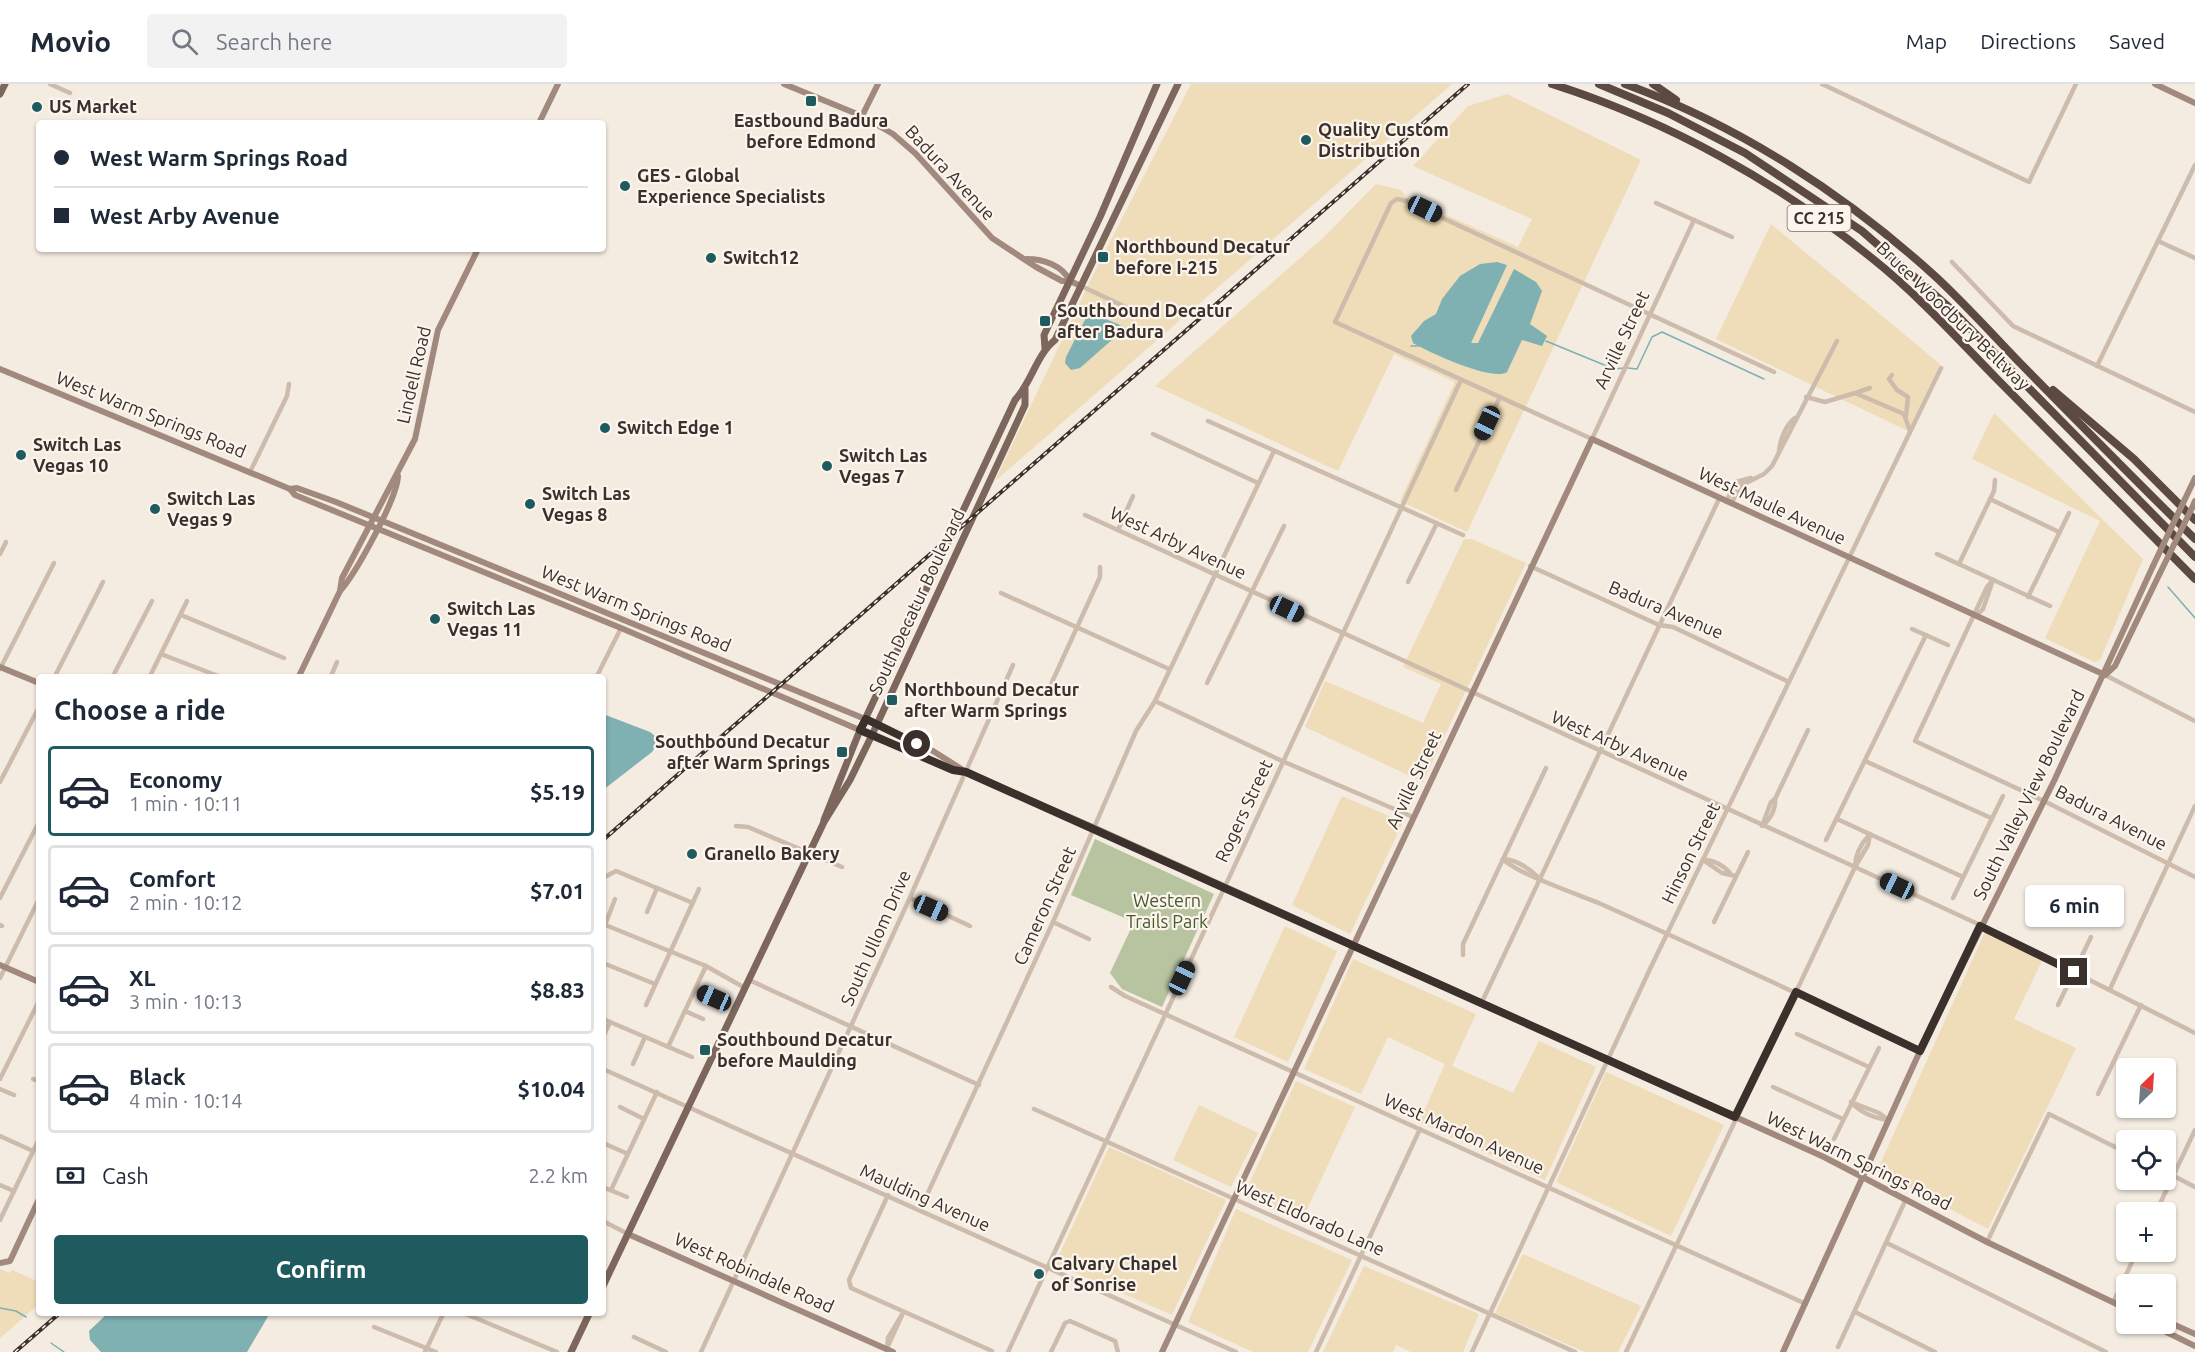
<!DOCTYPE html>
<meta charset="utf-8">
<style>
body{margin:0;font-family:Ubuntu,sans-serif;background:#f2f2f3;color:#1f2937;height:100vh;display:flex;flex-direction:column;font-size:22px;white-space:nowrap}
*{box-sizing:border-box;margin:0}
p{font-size:20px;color:#747a83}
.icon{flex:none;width:33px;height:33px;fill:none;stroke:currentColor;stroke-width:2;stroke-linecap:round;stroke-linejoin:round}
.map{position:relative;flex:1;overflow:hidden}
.panel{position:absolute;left:36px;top:590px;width:570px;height:642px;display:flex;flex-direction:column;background:#fff;border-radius:6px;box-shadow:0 2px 4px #0004}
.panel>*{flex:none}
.top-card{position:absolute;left:36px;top:36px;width:570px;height:132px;border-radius:6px;box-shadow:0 2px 4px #0004;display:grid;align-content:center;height:132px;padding:0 18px;background:#fff}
.needle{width:39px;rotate:25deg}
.buttons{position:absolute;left:2116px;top:974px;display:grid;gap:12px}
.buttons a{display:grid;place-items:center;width:60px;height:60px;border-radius:6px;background:#fff;box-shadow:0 2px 4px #0004;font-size:30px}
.end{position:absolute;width:27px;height:27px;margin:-14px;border:8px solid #3b302b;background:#fff;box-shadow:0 0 0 3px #fff}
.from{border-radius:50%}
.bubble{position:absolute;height:42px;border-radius:6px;background:#fff;box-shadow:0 2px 4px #0004;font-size:20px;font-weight:600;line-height:42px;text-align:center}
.car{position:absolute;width:18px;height:36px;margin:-18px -9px;border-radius:8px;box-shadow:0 0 4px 2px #0007;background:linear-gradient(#222 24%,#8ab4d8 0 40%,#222 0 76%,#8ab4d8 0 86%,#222 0)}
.top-card b{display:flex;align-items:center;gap:21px;height:57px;font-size:22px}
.top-card b+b{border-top:2px solid #e0e1e3}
.top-card i{width:15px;height:15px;background:#1f2937}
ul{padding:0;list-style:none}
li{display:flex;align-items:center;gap:18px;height:90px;margin:0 12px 9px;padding:0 6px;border:3px solid #e0e1e3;border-radius:6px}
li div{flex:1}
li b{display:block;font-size:22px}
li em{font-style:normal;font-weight:600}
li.selected{border-color:#1f5a5e}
li>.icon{width:54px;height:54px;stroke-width:1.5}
h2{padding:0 18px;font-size:27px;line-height:72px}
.pay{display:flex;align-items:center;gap:15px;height:66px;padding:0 18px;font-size:22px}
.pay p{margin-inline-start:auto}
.button{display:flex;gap:12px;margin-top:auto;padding:12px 18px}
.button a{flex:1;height:69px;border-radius:6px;background:#1f5a5e;color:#fff;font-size:24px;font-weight:600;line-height:69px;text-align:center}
header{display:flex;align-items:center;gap:36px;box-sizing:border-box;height:84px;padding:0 30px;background:#fff;border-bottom:2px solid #e0e1e3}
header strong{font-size:28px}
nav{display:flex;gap:33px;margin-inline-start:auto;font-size:21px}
.search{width:420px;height:54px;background:#f2f2f3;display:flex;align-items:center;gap:15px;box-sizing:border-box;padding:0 21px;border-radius:6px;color:#747a83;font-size:22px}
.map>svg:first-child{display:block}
</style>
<header>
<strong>Movio</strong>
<div class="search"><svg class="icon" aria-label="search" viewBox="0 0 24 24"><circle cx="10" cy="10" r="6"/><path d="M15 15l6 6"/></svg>Search here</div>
<nav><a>Map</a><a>Directions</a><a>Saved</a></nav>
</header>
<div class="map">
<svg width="2195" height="1268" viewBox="0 0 2195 1268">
<rect width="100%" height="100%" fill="#f4ebe1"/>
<path fill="#b8c4a0" d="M1095,755L1214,810L1162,923L1122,905L1110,889L1134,838L1071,811Z"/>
<g fill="#efdcb8">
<path d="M1191,0H1452L995,397L1091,195Z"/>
<path d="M1507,10L1641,76L1467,448L1400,417L1455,298L1394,270L1338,387L1155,302L1324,153L1376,100L1401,106L1406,113L1518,163L1532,135L1413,82L1468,22Z"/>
<path d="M1771,140L1940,280L1908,347L1716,255Z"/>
<path d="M1994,329L2143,475L2100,576L2094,578L2045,554L2100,437L1972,375Z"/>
<path d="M1464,455H1472L1526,479L1423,698L1305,643L1325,597L1423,639L1441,600L1403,583Z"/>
<path d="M1342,712L1403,738L1350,850L1292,821Z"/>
<path d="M1285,842L1337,867L1288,978L1234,953Z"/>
<path d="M1985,848L2042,877L2014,935L2076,964L1988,1145L1877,1087Z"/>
<path d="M1353,875L1476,930L1452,982L1513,1009L1539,957L1596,983L1545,1096L1419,1038L1445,980L1388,953L1361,1010L1304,985Z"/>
<path d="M1606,988L1724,1041L1671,1152L1556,1098Z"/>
<path d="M1296,997L1355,1023L1301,1138L1244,1111Z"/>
<path d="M1199,1021L1258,1049L1231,1103L1173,1076Z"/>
<path d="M1109,1063L1226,1116L1172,1231L1055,1180Z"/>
<path d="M1236,1125L1352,1176L1308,1268H1253L1188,1238Z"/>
<path d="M1523,1170L1641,1222L1618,1268H1585L1495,1229Z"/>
<path d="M1364,1182L1479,1230L1463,1268H1411L1396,1261L1393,1268H1323Z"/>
<path d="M0,1185L10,1189L12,1186L39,1198V1220L0,1254Z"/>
</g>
<g fill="#7fb0b2">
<path d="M1497,178L1507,181L1471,259H1478L1514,185L1536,198L1542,207L1530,240L1547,252L1542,262L1522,256L1507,288C1494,298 1430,269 1413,259L1411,252L1424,237L1436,230L1442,215L1460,192L1480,180Z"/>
<path d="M1089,228L1125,243L1128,247L1114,254L1080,284L1071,286L1065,279L1066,273Z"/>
<path d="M603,630L650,648L655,652L657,660L652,668L603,706Z"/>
<path d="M108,1229V1228L270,1229L247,1268H101L90,1256L89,1247Z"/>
</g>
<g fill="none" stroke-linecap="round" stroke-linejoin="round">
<g stroke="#7fb0b2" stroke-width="1.5">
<path d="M1546,257L1614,285L1624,284"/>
<path d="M1411,262H1419"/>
<path d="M1628,284L1637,285L1652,253L1662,248L1764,295"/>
<path d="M2168,503L2195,534"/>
<path d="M0,1224L16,1227L26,1233"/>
<path d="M51,1259L64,1268"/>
</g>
<g stroke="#cdbbac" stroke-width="4.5">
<path d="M50,0L70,9"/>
<path d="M1822,0L2029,98L2076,0"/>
<path d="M1656,119L1732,153"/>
<path d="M1694,136L1592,355L1335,238L1391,119L1397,115L1406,117L1774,288"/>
<path d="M2158,157L2195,174"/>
<path d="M1952,178L2013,242L2195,328"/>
<path d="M1081,202L1130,225"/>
<path d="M2097,282L2195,81"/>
<path d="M1892,291L1889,295L1897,306L1908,313L1906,332"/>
<path d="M1858,308L1870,304"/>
<path d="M1806,313L1825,318L1855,309L1904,330L1910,347"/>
<path d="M1208,337L1463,451"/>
<path d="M1153,350L1258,399"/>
<path d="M1779,367C1780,355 1786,341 1795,334"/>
<path d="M250,388L287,312L289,300"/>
<path d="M1456,406L1500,313"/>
<path d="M1990,415L2059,448"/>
<path d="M1726,418L1736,398L1751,394"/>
<path d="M1731,420L1740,402L1764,390L1772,382L1837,257"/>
<path d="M1085,431L1855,783L1980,841L2195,949"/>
<path d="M1118,446L1133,412"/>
<path d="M0,470L6,458"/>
<path d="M1937,470L2050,522"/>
<path d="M1959,480L1994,407L1995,396"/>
<path d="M1530,482L1659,541L1673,543L1789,598"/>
<path d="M1993,496L1987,503L1915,657L2044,717L2195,793"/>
<path d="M1408,498L1437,439"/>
<path d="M1001,509L1169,585"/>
<path d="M2028,513L2069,429"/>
<path d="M181,531L284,574"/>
<path d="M1977,531L1983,525L1993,496"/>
<path d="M1912,545L1948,561"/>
<path d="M161,570L218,592"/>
<path d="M0,585L54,479"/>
<path d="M2105,591L2195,637"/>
<path d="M55,592L103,498"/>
<path d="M113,592L152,517"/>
<path d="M150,592L187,517"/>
<path d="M331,592L337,578"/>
<path d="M597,592L621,544"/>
<path d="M1207,599L1284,442"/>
<path d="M1047,609L1100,493V483"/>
<path d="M1155,617L1282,677L1413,733"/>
<path d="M1865,677L1991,734"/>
<path d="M0,698L39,623"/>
<path d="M1837,735L1963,793"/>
<path d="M1763,741C1770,736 1776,725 1775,715"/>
<path d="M736,742L748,743L842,783"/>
<path d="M1762,742L1771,718L1775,715L1808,646"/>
<path d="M1826,756L1926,551"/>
<path d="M1503,775C1515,789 1580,811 1601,820C1708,868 1814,917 1920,967"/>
<path d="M1503,775C1517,776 1529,784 1539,794"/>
<path d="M1703,776L1722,789L1736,792"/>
<path d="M1703,776C1713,776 1723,781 1730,789"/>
<path d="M1855,783C1855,771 1861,760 1869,751"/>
<path d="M603,794L616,787L693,819"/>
<path d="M0,814L38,740"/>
<path d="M910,814L970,842"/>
<path d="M1953,814L2003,712"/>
<path d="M647,828L657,804"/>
<path d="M1053,838L1089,855"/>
<path d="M1714,838L1748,768"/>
<path d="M603,840L706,882L745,904"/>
<path d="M0,841L2,842"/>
<path d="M605,841L615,815"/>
<path d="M39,870V866"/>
<path d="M1463,871V860L1546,684"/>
<path d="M603,879L655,900"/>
<path d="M0,894L39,815"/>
<path d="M749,896L979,1001"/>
<path d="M603,900V899"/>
<path d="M1111,903L1125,912L1806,1220"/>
<path d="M2110,905L2195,722"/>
<path d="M695,906L714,914"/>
<path d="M1481,920L1719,415"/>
<path d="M646,921L699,805"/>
<path d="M2058,921L2091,853"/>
<path d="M685,927L703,935"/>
<path d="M603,935L692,973"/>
<path d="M1797,950L1869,983"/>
<path d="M603,953L610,938"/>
<path d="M668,963L706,882"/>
<path d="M633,980L645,953"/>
<path d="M603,985L1236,1268"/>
<path d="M0,995L39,917"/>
<path d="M33,995L39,997"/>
<path d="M1773,1003L1843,1035"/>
<path d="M0,1005L14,1011"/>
<path d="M2098,1010L2141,921"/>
<path d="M1851,1018C1861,1029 1873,1034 1888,1036"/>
<path d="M1851,1018L1879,1029L1888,1036"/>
<path d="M620,1023L644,1035"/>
<path d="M1034,1025L1575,1268"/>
<path d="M0,1052L33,1067"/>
<path d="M1834,1055L1879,964"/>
<path d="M603,1059L628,1070"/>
<path d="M2166,1088L2195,1103"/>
<path d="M0,1101L14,1107"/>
<path d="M603,1103L627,1113"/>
<path d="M611,1106L657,1008"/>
<path d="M888,1111L849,1196L851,1204L992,1267"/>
<path d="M920,1126L1053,838L1136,647L1155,617L1274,367"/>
<path d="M2156,1128L2195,1046"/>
<path d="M0,1136L39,1055"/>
<path d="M603,1137L628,1150"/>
<path d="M1987,1158L2049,1030L2127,1069"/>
<path d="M1887,1159L2106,1268"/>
<path d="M2113,1219L2137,1167"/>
<path d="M461,1228L557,1268"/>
<path d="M1855,1228L1935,1268"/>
<path d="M374,1243L436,1268"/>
<path d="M634,1253L666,1268"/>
<path d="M1838,1263L1906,1115"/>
<path d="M887,1264L902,1231"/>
<path d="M887,1265L888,1254L903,1229"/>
<path d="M425,1268L444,1228"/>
<path d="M701,1268L907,820L1013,581"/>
<path d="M1008,1268L1461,296"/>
<path d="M1051,1268L1065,1239L1070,1237L1115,1257L1118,1268"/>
<path d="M1316,1268L1420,1045"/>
<path d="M1472,1268L1650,885L1941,284"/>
<path d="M1626,1268L1855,783L1868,761L1870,750"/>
</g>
<g stroke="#a18a7d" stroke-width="6">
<path d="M784,0L862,32L893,50L916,70L992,154L1036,183L1062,197H1070L1081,202"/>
<path d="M2155,0L2195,19"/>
<path d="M862,32L878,0"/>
<path d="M539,39L558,0"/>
<path d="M1027,175C1043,175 1062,181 1070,197"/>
<path d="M0,285L290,405L297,404L336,418L858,632L933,667L963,686"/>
<path d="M290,405L295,411L621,544L953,686L966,688L1095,744L1824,1073L1987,1158L2127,1225"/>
<path d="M2184,417L2195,394"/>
<path d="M2192,424L2195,417"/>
<path d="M340,507L342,494L415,355L438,246L478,165"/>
<path d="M0,583L39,599"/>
<path d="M2105,591L2115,582L2160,489"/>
<path d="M299,592L340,507C356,489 397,415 398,392"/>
<path d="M0,881L39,898"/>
<path d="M628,1150L893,1268"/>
<path d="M0,1179L10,1177L39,1115"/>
<path d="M2166,1237L2195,1250"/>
<path d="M2148,1239L2195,1262"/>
<path d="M1162,1268L1592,355L2105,591"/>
<path d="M1783,1268L1920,967L2054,697L2153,482"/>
</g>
<g stroke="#7d675c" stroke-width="7">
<path d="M0,10L5,0"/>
<path d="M1045,264L1044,251L1100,133L1157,0"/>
<path d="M824,736L860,646L1015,316C1032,298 1036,271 1055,256L1178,0"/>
<path d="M603,1202L824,738L850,696L872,651L1025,321V305"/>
<path d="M571,1268L590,1228"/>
</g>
<g stroke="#5c4a42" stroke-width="8">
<path d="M1552,0C1668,37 1778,98 1873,175C1918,211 1957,254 1997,295C2063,361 2129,428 2195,495"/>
<path d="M1599,0L1668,29L1745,69L1862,147L1951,225L2195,473"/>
<path d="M1625,0C1740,42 1846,111 1936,193C1966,221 1994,252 2022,281C2079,339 2137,398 2195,455"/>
<path d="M1653,0L1676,16"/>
<path d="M2053,306L2134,375L2195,436"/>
</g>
<defs>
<g id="rail">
<path d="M603,756L1468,0"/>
<path d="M15,1268L61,1228"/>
</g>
</defs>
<use href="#rail" stroke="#3b302b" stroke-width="4"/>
<use href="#rail" stroke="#fbf5ee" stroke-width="1.5" stroke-dasharray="4.5" stroke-linecap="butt"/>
<g stroke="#a18a7d" stroke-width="6">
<path d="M2153,482L2184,417"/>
<path d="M2160,489L2192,424"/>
</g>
</g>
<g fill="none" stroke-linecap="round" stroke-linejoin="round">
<path stroke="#3b302b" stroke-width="8" d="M917,660L866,635L860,646L953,686L966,688L1735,1033L1796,908L1920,967L1980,842L2074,888"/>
</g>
<g fill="#1f5a5e" stroke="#fbf5ee" stroke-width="2">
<rect x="805" y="11" width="12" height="12" rx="3"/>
<circle cx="37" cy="23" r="6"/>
<circle cx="1306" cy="56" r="6"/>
<circle cx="625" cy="102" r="6"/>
<rect x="1097" y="167" width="12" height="12" rx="3"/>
<circle cx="711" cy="174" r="6"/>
<rect x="1039" y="231" width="12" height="12" rx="3"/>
<circle cx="605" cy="344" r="6"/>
<circle cx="21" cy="371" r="6"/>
<circle cx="827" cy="382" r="6"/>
<circle cx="530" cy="420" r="6"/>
<circle cx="155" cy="425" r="6"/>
<circle cx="435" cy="535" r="6"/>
<rect x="886" y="610" width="12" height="12" rx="3"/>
<rect x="836" y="662" width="12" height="12" rx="3"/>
<circle cx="692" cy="770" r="6"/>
<rect x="699" y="960" width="12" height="12" rx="3"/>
<circle cx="1039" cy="1190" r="6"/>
</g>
<g text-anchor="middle" stroke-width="4.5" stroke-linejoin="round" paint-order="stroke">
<rect fill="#fbf5ee" stroke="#756b66" stroke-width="1.5" x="1787.5" y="121" width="63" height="26" rx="4.5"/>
<g font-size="16" font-weight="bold" fill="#3b302b">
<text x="1819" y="140">CC 215</text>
</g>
<g font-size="18" font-weight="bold" fill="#3b302b" stroke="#fbf5ee" text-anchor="start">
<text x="49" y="29">US Market</text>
<text x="811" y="43" text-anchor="middle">Eastbound Badura<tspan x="811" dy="21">before Edmond</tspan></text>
<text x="1318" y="52">Quality Custom<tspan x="1318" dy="21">Distribution</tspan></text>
<text x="637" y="98">GES - Global<tspan x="637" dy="21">Experience Specialists</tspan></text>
<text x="1115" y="169">Northbound Decatur<tspan x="1115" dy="21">before I-215</tspan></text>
<text x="723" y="180">Switch12</text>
<text x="1057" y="233">Southbound Decatur<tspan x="1057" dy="21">after Badura</tspan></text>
<text x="617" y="350">Switch Edge 1</text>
<text x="33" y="367">Switch Las<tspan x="33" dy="21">Vegas 10</tspan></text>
<text x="839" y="378">Switch Las<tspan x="839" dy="21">Vegas 7</tspan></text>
<text x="542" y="416">Switch Las<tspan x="542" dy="21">Vegas 8</tspan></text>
<text x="167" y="421">Switch Las<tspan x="167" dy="21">Vegas 9</tspan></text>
<text x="447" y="531">Switch Las<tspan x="447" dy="21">Vegas 11</tspan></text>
<text x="904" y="612">Northbound Decatur<tspan x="904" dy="21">after Warm Springs</tspan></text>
<text x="830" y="664" text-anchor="end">Southbound Decatur<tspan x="830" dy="21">after Warm Springs</tspan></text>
<text x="704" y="776">Granello Bakery</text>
<text x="717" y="962">Southbound Decatur<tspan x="717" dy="21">before Maulding</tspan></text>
<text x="1051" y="1186">Calvary Chapel<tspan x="1051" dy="21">of Sonrise</tspan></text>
</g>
<g font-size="18" fill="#3b302b" stroke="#fbf5ee">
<text transform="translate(950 89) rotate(47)" y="6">Badura Avenue</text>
<text transform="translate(1953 232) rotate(44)" y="6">Bruce Woodbury Beltway</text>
<text transform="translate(1622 256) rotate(-65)" y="6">Arville Street</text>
<text transform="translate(414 291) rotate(-77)" y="6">Lindell Road</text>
<text transform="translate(151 331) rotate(22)" y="6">West Warm Springs Road</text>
<text transform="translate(1772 422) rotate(25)" y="6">West Maule Avenue</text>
<text transform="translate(1178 459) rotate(25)" y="6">West Arby Avenue</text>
<text transform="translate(917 518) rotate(-65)" y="6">South Decatur Boulevard</text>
<text transform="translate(636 525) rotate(22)" y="6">West Warm Springs Road</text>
<text transform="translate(1666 526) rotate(23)" y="6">Badura Avenue</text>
<text transform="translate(1620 662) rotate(24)" y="6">West Arby Avenue</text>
<text transform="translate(1414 696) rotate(-65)" y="6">Arville Street</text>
<text transform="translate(2029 711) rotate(-64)" y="6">South Valley View Boulevard</text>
<text transform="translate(1244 727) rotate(-65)" y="6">Rogers Street</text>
<text transform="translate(2111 734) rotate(27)" y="6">Badura Avenue</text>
<text transform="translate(1691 769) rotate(-64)" y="6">Hinson Street</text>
<text transform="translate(1045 822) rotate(-66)" y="6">Cameron Street</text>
<text transform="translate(876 854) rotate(-66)" y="6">South Ullom Drive</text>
<text transform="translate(1464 1050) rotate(24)" y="6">West Mardon Avenue</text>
<text transform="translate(1859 1077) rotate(26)" y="6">West Warm Springs Road</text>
<text transform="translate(925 1114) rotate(24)" y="6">Maulding Avenue</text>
<text transform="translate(1310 1134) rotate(24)" y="6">West Eldorado Lane</text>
<text transform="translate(754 1189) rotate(24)" y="6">West Robindale Road</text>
</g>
<g font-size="18" fill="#4a5a2e" stroke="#fbf5ee">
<text x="1167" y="823">Western<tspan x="1167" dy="21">Trails Park</tspan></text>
</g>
</g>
</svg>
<div class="buttons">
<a><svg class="needle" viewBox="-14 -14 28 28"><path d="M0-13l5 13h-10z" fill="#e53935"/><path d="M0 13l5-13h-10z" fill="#747a83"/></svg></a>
<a><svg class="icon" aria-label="locate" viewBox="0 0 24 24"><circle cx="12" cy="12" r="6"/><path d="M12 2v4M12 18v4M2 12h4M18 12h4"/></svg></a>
<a>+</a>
<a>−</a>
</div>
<i class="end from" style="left:917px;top:660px"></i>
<i class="end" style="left:2074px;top:888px"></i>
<div class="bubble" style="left:2025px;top:801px;width:99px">6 min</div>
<i class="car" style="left:1425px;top:125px;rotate:115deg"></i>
<i class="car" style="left:1487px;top:339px;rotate:205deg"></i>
<i class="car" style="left:1287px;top:525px;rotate:115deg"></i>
<i class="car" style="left:1897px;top:802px;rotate:295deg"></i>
<i class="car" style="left:931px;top:824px;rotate:114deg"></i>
<i class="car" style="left:1182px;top:894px;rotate:25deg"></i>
<i class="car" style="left:714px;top:914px;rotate:294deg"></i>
<div class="top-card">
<b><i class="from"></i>West Warm Springs Road</b>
<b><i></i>West Arby Avenue</b>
</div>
<section class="panel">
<h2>Choose a ride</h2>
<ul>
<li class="selected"><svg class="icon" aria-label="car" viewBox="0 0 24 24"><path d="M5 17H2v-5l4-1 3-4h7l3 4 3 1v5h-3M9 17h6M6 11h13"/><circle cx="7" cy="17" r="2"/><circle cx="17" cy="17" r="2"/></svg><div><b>Economy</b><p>1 min · 10:11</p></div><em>$5.19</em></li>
<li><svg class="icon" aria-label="car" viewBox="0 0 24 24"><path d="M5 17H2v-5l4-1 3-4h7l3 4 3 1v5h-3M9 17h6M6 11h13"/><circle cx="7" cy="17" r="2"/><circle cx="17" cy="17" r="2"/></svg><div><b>Comfort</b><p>2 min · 10:12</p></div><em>$7.01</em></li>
<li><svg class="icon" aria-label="car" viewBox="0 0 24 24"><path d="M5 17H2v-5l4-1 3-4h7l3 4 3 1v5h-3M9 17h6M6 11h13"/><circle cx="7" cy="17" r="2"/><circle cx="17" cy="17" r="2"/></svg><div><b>XL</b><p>3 min · 10:13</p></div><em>$8.83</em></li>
<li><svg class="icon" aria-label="car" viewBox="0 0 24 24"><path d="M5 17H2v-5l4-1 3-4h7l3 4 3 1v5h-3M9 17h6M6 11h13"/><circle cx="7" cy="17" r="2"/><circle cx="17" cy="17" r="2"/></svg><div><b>Black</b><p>4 min · 10:14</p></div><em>$10.04</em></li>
</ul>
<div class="pay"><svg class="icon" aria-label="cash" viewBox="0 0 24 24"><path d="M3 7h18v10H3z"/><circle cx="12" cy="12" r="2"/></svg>Cash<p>2.2 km</p></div>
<div class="button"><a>Confirm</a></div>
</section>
</div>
